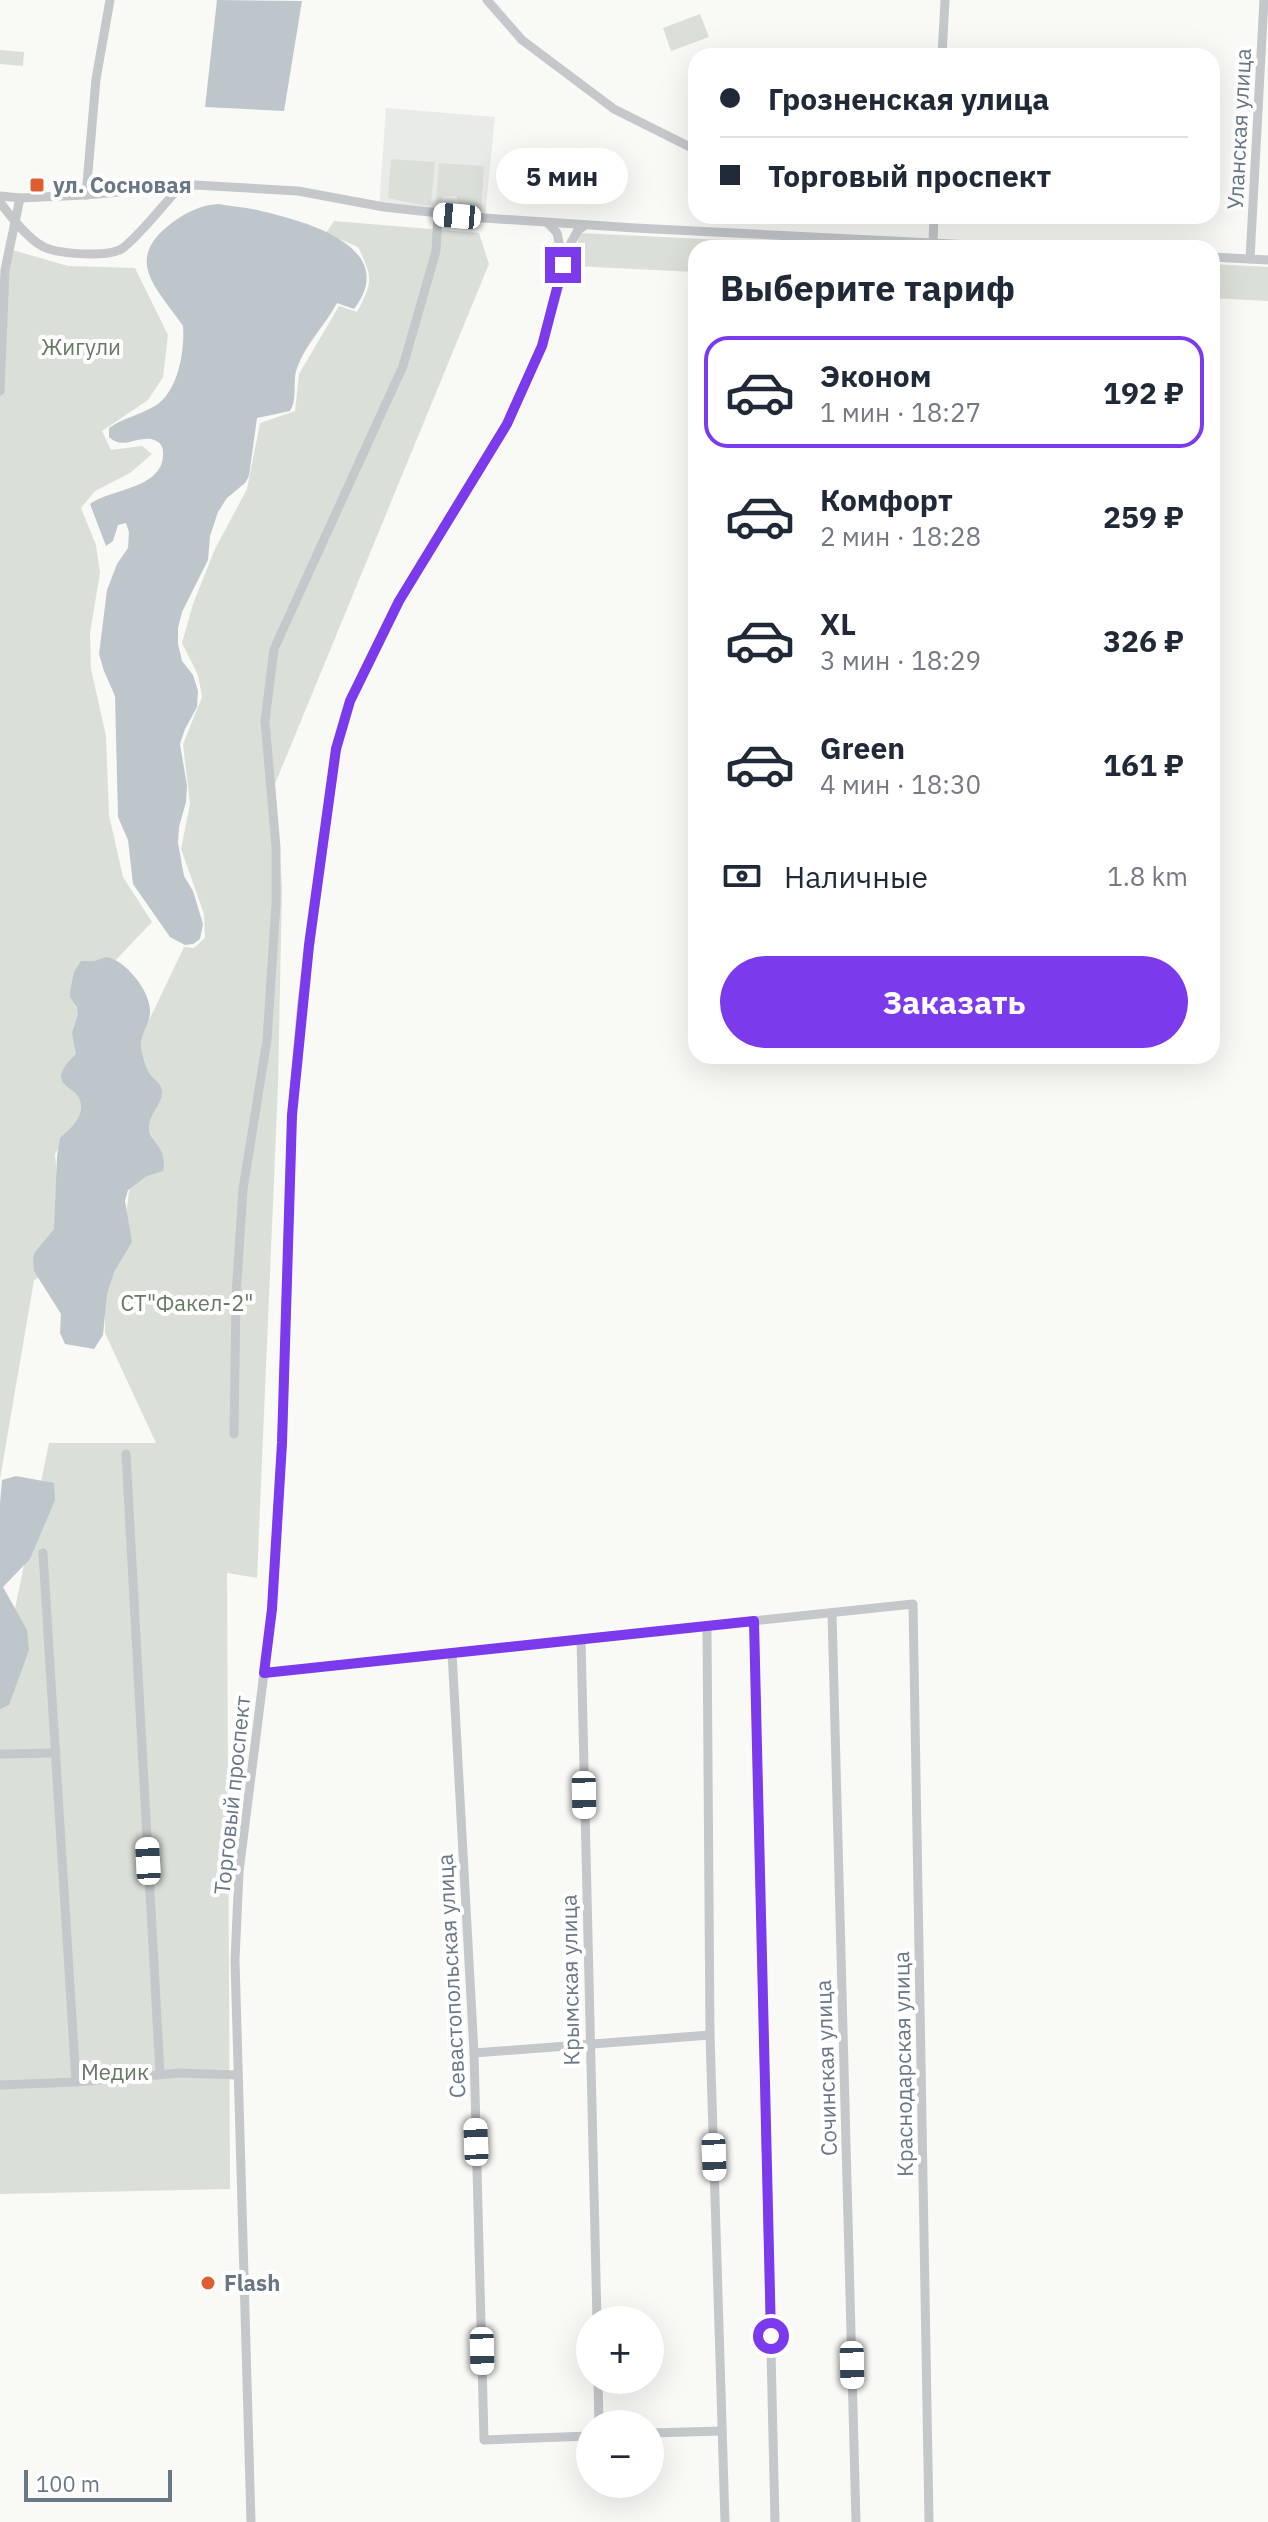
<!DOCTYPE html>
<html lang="ru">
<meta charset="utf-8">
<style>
body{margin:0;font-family:"IBM Plex Sans",sans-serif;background:#f2f2f3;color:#1f2937;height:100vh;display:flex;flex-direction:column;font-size:30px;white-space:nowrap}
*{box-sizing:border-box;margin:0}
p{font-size:26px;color:#747a83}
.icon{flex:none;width:44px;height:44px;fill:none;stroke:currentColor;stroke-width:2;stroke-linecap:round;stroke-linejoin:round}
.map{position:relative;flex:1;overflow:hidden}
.sheet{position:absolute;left:688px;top:240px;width:532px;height:824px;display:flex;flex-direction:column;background:#fff;border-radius:24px;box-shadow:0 8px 32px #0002}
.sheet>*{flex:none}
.hud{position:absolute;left:688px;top:48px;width:532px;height:176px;border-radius:24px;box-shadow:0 8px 32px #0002;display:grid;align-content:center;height:176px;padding:0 32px;background:#fff}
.fabs{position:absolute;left:576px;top:2306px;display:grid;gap:16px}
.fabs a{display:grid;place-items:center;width:88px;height:88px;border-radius:50%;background:#fff;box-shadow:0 8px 32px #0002;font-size:40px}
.scale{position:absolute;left:24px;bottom:20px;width:148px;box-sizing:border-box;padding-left:8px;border:4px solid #697886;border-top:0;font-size:22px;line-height:28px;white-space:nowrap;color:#697886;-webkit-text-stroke:6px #fff;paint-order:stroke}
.end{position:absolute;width:36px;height:36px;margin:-18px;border:10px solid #7c3aed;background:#fff;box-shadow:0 0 0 4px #fff}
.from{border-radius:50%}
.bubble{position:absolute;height:56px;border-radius:28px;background:#fff;box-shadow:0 8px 32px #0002;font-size:26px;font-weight:800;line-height:56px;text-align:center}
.car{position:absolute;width:24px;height:48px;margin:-24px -12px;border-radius:10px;box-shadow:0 0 6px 2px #0007;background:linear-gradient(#fff 24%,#345 0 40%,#fff 0 76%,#345 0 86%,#fff 0)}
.hud b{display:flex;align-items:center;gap:28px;height:76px;font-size:30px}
.hud b+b{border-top:2px solid #e0e1e3}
.hud i{width:20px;height:20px;background:#1f2937}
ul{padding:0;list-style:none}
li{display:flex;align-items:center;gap:24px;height:112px;margin:0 16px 12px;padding:0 16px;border:4px solid transparent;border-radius:24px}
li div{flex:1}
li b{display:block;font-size:30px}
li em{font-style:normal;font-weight:800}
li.current{border-color:#7c3aed}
li>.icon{width:72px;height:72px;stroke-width:1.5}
h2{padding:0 32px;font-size:36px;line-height:96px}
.pay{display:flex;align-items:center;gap:20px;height:88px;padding:0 32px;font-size:30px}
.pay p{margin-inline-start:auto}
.primary-button{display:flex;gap:16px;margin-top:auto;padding:16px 32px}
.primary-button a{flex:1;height:92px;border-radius:48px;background:#7c3aed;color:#fff;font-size:32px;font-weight:800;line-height:92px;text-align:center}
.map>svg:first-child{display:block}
</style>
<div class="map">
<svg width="1268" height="2522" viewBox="0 0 1268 2522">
<rect width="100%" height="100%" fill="#f9f9f6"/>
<path fill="#e9ebe9" d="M386,108L495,117L485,216L379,209Z"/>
<g fill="#dae0d7">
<path d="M700,14L709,37L671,51L663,28Z"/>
<path d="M0,50L24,52L23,66L0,64Z"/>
<path d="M391,159L435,162L431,204L426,206L388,198Z"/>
<path d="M439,163L484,166L481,210H467L457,201V196H443L442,200L436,203Z"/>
<path d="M334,221L479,233L489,264L275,784L282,887L278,1085L257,1578L227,1573L230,2189L0,2194V1682L49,1443H156L105,1333V1310L107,1275L127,1208L131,1175L157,1149L148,1126L131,1058L184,947L194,948L205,938L204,914L181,849L190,804L183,744L202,697L198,675L182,643L193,604L215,549L247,489L260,423L295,411L299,374L339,306L357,312C373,282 373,278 358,247L326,233Z"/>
<path d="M580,233L883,248H696V272L573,266Z"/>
<path d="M9,249L68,266L135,268L168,335L163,377L148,400L102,431L111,450L142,446L152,454L130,473L95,491L81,508L96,545L100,573L90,633L91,669L106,736L109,815L123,877L152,922L112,964L80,1009L84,1107L82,1126L65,1139L55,1154L58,1187L55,1268L34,1280L0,1479V301Z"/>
<path d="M1212,264L1268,267V301L1212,298Z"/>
</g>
<g fill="#bdc7cb">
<path d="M217,0L302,1L284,111L205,107Z"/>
<path d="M218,204C233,207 247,207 261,211C305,221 401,247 354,309L337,303C325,326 306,343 297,368C292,382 298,399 290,411L257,418L249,476L245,483L227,498L218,512L210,536L208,560L182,612L178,628V644L182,661L193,675L198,691L197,707L185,729L180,744L187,786L186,802L179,827L178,843L184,876L193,891L203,924L200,939L193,944L185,945L170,937L133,884L128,840L118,817L115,696L104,671L99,654L107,590L117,564L128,548L129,532L126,523L118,525L113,541L106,546L90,504C112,488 165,489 163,452C163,444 158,441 151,439C134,437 123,450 109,437V428C123,418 140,415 155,406C178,392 185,351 183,326C158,289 121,260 173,222C187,212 201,205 218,204Z"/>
<path d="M106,957C126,960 151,992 150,1012C150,1025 140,1033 141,1047C142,1055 145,1065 148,1071C152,1079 161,1082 162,1091C163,1103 150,1113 149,1126C149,1144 168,1145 163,1171L147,1176L128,1190L125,1201L132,1242L114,1272L107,1294L103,1335L94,1349L65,1344L60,1333L61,1314L34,1271L33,1258L35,1252L54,1229L57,1157L60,1138C72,1128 89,1112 77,1095C72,1088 61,1086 61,1076C62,1067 70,1060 76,1054L72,1033L78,1014L77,1007L70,997V991L74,972L81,961H94Z"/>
<path d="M16,1476L54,1483L55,1500L30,1559L3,1587L27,1630L29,1650L9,1705L0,1709V1503L2,1480Z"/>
</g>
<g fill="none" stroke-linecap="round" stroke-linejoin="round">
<g stroke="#c4c8cb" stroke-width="9">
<path d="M487,0L522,40L614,109L696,150"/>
<path d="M942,56L945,0"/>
<path d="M86,195L96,79L110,0"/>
<path d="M0,196L20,198L86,195L195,185L298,191L384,207L484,218L635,228L1032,248"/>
<path d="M0,202C9,215 30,241 44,247C59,254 109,258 123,248C142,233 162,206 179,188"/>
<path d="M548,223L557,233L563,262"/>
<path d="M933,243L934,216"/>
<path d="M1212,257L1268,260"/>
<path d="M1250,259L1264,0"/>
<path d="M0,391L5,270L20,198"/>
<path d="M234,1434L236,1296L243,1189L267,1040L276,904V847L265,721L274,649L403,366L436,251L438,214"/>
<path d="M126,1454L160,2074"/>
<path d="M43,1553L76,2082"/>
<path d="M832,1613L856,2522"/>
<path d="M754,1621L775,2522"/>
<path d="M707,1628L710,2035L725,2522"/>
<path d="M581,1639L597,2320"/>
<path d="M452,1653L474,2053L484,2440L590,2436"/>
<path d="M264,1673L913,1604L929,2522"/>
<path d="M0,1754L56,1753"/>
<path d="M474,2053L710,2035"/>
<path d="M0,2085L76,2082L180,2073L237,2075"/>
<path d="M598,2380L599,2424"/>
<path d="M650,2433L722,2431"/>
<path d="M251,2522L235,1960L239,1872L272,1609L282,1443L292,1115L302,1002L336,749L350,701L399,601L507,424L542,346L571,243L578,230L585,225"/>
</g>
</g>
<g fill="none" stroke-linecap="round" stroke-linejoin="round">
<path stroke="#7c3aed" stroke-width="10" d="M563,265L542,346L507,424L399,601L350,701L336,749L309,945L292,1115L282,1443L272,1609L264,1673L754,1621L771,2336"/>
</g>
<g fill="#de5d31" stroke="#fff" stroke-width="3">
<rect x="29" y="177" width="16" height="16" rx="4"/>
<circle cx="208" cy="2283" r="8"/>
</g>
<g text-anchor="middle" stroke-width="8" stroke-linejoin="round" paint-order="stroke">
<g font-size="22" fill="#697886" stroke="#fff">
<text transform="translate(1239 129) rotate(-87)" y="8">Уланская улица</text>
<text transform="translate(232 1795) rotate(-84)" y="8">Торговый проспект</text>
<text transform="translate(451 1976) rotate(-93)" y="8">Севастопольская улица</text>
<text transform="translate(570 1980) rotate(-91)" y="8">Крымская улица</text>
<text transform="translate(903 2064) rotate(-91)" y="8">Краснодарская улица</text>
<text transform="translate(826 2068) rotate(-92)" y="8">Сочинская улица</text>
</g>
<g font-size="22" font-weight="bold" fill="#697886" stroke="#fff" text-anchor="start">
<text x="53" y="193">ул. Сосновая</text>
<text x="224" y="2291">Flash</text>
</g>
<g font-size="22" fill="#667963" stroke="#fff">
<text x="81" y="355">Жигули</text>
<text x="187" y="1311">СТ"Факел-2"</text>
<text x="115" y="2080">Медик</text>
</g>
</g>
</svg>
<div class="fabs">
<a>+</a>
<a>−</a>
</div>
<div class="scale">100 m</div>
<i class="end from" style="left:771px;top:2336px"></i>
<i class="end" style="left:563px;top:265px"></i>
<div class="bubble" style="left:496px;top:148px;width:132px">5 мин</div>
<i class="car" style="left:457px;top:216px;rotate:275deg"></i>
<i class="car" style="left:584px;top:1795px;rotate:179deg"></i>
<i class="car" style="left:148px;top:1861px;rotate:357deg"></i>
<i class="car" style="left:476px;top:2142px;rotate:358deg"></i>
<i class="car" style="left:714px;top:2157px;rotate:178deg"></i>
<i class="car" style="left:482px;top:2351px;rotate:179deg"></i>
<i class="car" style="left:852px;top:2365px;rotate:179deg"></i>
<div class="hud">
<b><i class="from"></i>Грозненская улица</b>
<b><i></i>Торговый проспект</b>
</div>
<section class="sheet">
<h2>Выберите тариф</h2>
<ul>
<li class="current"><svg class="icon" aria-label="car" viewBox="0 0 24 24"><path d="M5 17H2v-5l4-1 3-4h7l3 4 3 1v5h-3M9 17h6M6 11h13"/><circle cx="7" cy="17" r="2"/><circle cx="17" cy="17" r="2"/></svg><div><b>Эконом</b><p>1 мин · 18:27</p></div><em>192 ₽</em></li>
<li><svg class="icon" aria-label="car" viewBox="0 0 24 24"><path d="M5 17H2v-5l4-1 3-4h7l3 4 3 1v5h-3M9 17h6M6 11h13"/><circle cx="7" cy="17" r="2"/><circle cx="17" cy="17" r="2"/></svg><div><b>Комфорт</b><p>2 мин · 18:28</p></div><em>259 ₽</em></li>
<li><svg class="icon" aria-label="car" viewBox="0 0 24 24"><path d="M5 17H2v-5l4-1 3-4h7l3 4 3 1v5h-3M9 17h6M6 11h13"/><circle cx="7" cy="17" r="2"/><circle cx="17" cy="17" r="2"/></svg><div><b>XL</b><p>3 мин · 18:29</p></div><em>326 ₽</em></li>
<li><svg class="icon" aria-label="car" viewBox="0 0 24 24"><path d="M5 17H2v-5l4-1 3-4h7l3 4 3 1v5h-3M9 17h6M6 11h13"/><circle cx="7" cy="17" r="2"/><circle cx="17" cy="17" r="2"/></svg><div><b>Green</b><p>4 мин · 18:30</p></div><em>161 ₽</em></li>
</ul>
<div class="pay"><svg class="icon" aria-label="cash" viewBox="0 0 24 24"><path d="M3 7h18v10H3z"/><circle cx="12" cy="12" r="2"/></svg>Наличные<p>1.8 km</p></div>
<div class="primary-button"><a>Заказать</a></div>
</section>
</div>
